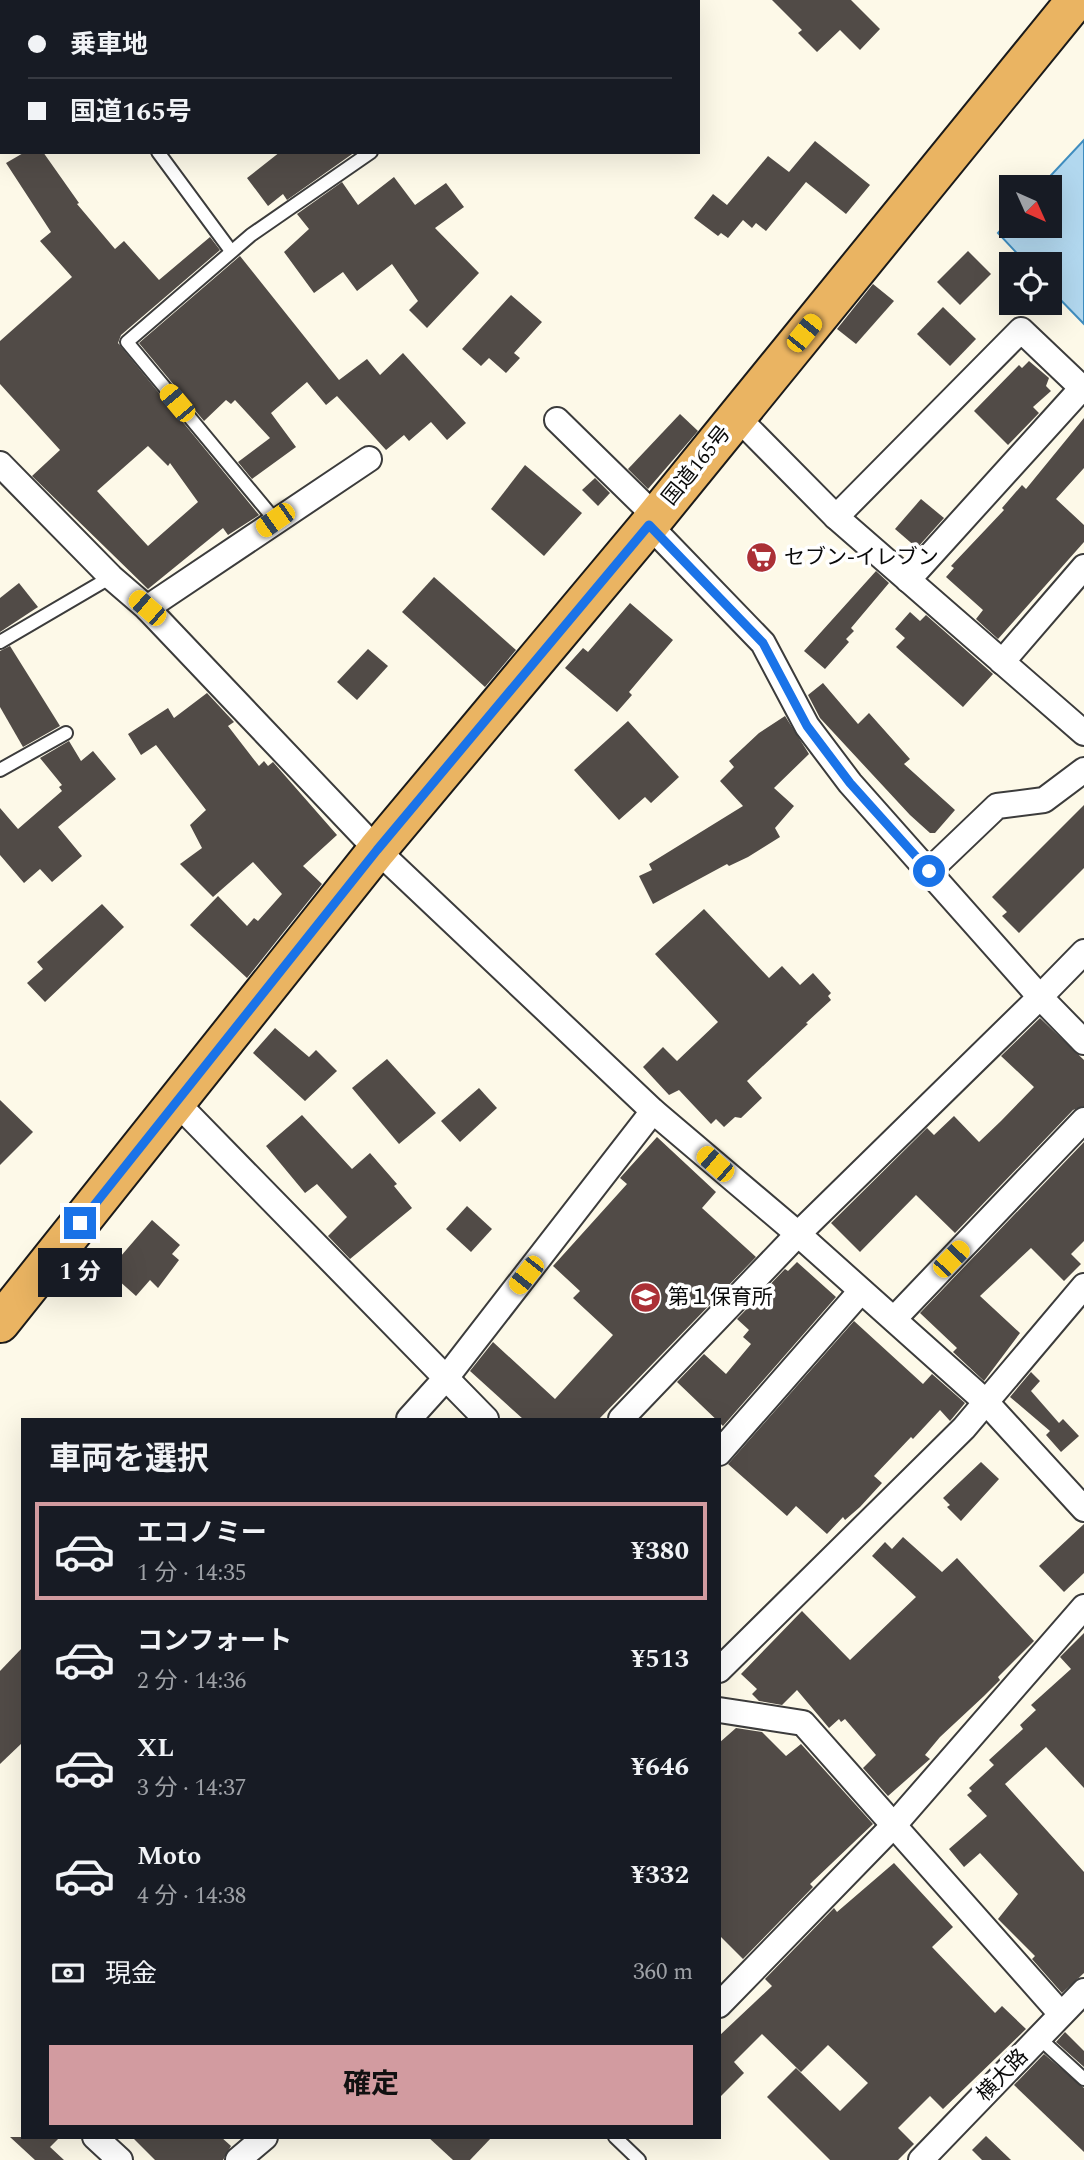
<!DOCTYPE html>
<html lang="ja">
<meta charset="utf-8">
<style>
body{margin:0;font-family:Spectral,"Noto Sans JP",serif;background:#20242c;color:#f1f3f6;height:100vh;display:flex;flex-direction:column;font-size:26px;white-space:nowrap}
*{box-sizing:border-box;margin:0}
p{font-size:23px;color:#9ea1a6}
.icon{flex:none;width:38px;height:38px;fill:none;stroke:currentColor;stroke-width:2;stroke-linecap:round;stroke-linejoin:round}
.map{position:relative;flex:1;overflow:hidden}
.sheet{position:absolute;left:21px;top:1418px;width:700px;height:721px;display:flex;flex-direction:column;background:#171b24;border-radius:0px;box-shadow:0 7px 28px #0002}
.sheet>*{flex:none}
.top-card{position:absolute;left:0px;top:0px;width:700px;height:154px;box-shadow:0 7px 28px #0002;display:grid;align-content:center;height:154px;padding:0 28px;background:#171b24}
.needle{width:46px;rotate:135deg}
.fabs{position:absolute;left:999px;top:175px;display:grid;gap:14px}
.fabs a{display:grid;place-items:center;width:63px;height:63px;border-radius:0px;background:#171b24;box-shadow:0 7px 28px #0002;font-size:35px}
.end{position:absolute;width:32px;height:32px;margin:-16px;border:9px solid #1a73e8;background:#fff;box-shadow:0 0 0 4px #fff}
.from{border-radius:50%}
.bubble{position:absolute;height:49px;border-radius:0px;background:#171b24;box-shadow:0 7px 28px #0002;font-size:23px;font-weight:700;line-height:49px;text-align:center}
.car{position:absolute;width:21px;height:42px;margin:-21px -10px;border-radius:9px;box-shadow:0 0 5px 2px #0007;background:linear-gradient(#f5c518 24%,#345 0 40%,#f5c518 0 76%,#345 0 86%,#f5c518 0)}
.top-card b{display:flex;align-items:center;gap:24px;height:66px;font-size:26px}
.top-card b+b{border-top:2px solid #363941}
.top-card i{width:18px;height:18px;background:#f1f3f6}
ul{padding:0;list-style:none}
li{display:flex;align-items:center;gap:21px;height:98px;margin:0 14px 10px;padding:0 14px;border:4px solid transparent;border-radius:0px}
li div{flex:1}
li b{display:block;font-size:26px}
li em{font-style:normal;font-weight:700}
li.on{border-color:#d29ba0}
li>.icon{width:63px;height:63px;stroke-width:1.5}
h2{padding:0 28px;font-size:32px;line-height:84px}
.pay{display:flex;align-items:center;gap:18px;height:77px;padding:0 28px;font-size:26px}
.pay p{margin-inline-start:auto}
.button{display:flex;gap:14px;margin-top:auto;padding:14px 28px}
.button a{flex:1;height:80px;border-radius:0px;background:#d29ba0;color:#111;font-size:28px;font-weight:700;line-height:80px;text-align:center}
.map>svg:first-child{display:block}
</style>
<div class="map">
<svg width="1084" height="2160" viewBox="0 0 1084 2160">
<rect width="100%" height="100%" fill="#fdf9e8"/>
<path fill="#b2d8ef" stroke="#3f8dbf" stroke-width="2" d="M1084,140V324L1050,289V264H1027L998,233L1011,218L1012,226H1050V187H1040Z"/>
<g fill="#514b47" fill-rule="evenodd">
<path d="M772,0H851L880,29L860,50L840,30L817,52L798,33L802,30Z"/>
<path d="M815,141L870,185L846,214L806,182L766,231L756,223L752,228L743,220L728,238L721,233L718,236L694,218L713,194L727,205L768,156L789,172Z"/>
<path d="M25,152H43L79,203L77,204L115,249L124,241L159,280L210,237L220,250L121,335L118,343L259,515L228,535L223,528L148,589L32,476L60,450L0,384V341L72,277L40,241L51,232L6,163ZM148,446L168,466L170,463L198,502L148,546L97,491Z"/>
<path d="M280,152H355L287,200L283,194L268,206L247,178Z"/>
<path d="M394,177L415,205L446,183L464,207L435,228L479,273L427,328L409,310L418,301L392,264L357,291L343,272L314,293L284,252L309,229L297,214L342,182L358,205Z"/>
<path d="M968,251L991,274L960,305L937,282Z"/>
<path d="M240,256L339,380L367,359L380,375L403,353L466,423L447,440L431,422L409,441L404,435L386,450L337,396L326,405L307,382L271,413L296,447L252,479L238,462L270,438L235,400L231,404L226,400L204,421L139,343Z"/>
<path d="M873,284L894,301L856,344L837,329Z"/>
<path d="M511,295L542,322L514,353L520,358L506,373L489,358L481,366L462,349Z"/>
<path d="M943,307L976,339L950,366L917,334Z"/>
<path d="M1029,361L1049,378L1046,386L1051,391L1033,407L1039,413L1008,445L974,411L1019,365L1022,368Z"/>
<path d="M680,414L698,431L648,489L628,469Z"/>
<path d="M1084,418V468L1056,499L1084,525V542L998,639L976,619L983,610L946,577L954,568L951,566L1004,510L1002,508L1022,485L1026,489Z"/>
<path d="M525,465L582,513L544,556L491,509Z"/>
<path d="M595,478L610,493L598,506L582,490Z"/>
<path d="M921,499L944,518L917,548L895,529Z"/>
<path d="M876,571L889,583L851,628L854,631L846,639L849,642L825,669L804,651Z"/>
<path d="M434,577L516,650L485,687L402,612Z"/>
<path d="M19,583L38,607L0,632V598Z"/>
<path d="M630,603L673,640L629,692L632,695L617,712L565,668L583,648L588,652Z"/>
<path d="M910,612L920,621L926,615L993,674L963,707L896,647L905,638L895,629Z"/>
<path d="M10,646L60,726L23,747L0,707V651Z"/>
<path d="M368,649L388,666L357,700L337,682Z"/>
<path d="M823,683L858,724L869,713L910,759L904,764L955,810L935,833H930L910,815L820,718L808,695Z"/>
<path d="M207,693L234,722L228,726L259,766L264,761L268,766L273,762L337,835L303,866L322,884L247,978L190,925L218,896L247,926L254,918L258,921L282,894L253,862L213,897L180,864L202,848L190,825L206,810L156,745L141,755L128,734L168,708L174,718Z"/>
<path d="M785,716L809,754L774,788L794,806L775,828L780,837L748,857L729,866L727,864L653,904L639,876L652,870L649,864L743,806L720,781L734,767L729,761L759,733Z"/>
<path d="M628,721L679,777L651,803L645,797L619,820L574,770Z"/>
<path d="M69,741L81,761L93,751L116,779L58,827L82,856L52,882L40,869L24,883L0,855V808L18,829L62,791L59,787L62,785L40,758Z"/>
<path d="M1084,805V868L1019,933L1002,916L1007,912L992,897Z"/>
<path d="M102,904L124,927L45,1002L27,983L43,969L37,962Z"/>
<path d="M704,909L769,978L782,966L800,985L813,973L831,993L828,996L831,1000L806,1023L808,1024L747,1081L762,1098L741,1118L735,1117L724,1127L716,1119L711,1124L679,1090L669,1095L643,1067L663,1047L677,1061L718,1022L655,954Z"/>
<path d="M1040,1018L1084,1060V1106L1073,1110L955,1233L916,1195L860,1252L831,1223L927,1128L934,1135L954,1116L979,1142L1001,1121L1034,1087L1001,1056Z"/>
<path d="M275,1028L309,1057L316,1050L337,1071L305,1101L253,1053Z"/>
<path d="M387,1059L436,1113L399,1144L352,1088Z"/>
<path d="M479,1088L497,1108L460,1142L441,1121Z"/>
<path d="M0,1100L33,1132L0,1165Z"/>
<path d="M302,1115L352,1169L370,1153L397,1184L394,1186L412,1208L350,1259L328,1236L347,1217L317,1184L305,1193L266,1146Z"/>
<path d="M657,1137L716,1192L702,1208L756,1257L599,1419H523L470,1371L493,1342L555,1399L613,1335L573,1298L580,1291L553,1266L627,1184L620,1178Z"/>
<path d="M1084,1142V1241L1071,1254L1081,1264L1064,1281L1031,1248L980,1296L1020,1333L984,1381L953,1352L957,1348L920,1313Z"/>
<path d="M467,1206L492,1229L471,1252L446,1229Z"/>
<path d="M152,1220L180,1245L172,1254L179,1260L158,1288L150,1280L136,1296L108,1271Z"/>
<path d="M797,1262L836,1297L723,1426L677,1382L704,1354L726,1374L751,1344L743,1337L749,1330L737,1319L785,1269L788,1271Z"/>
<path d="M854,1321L923,1384L932,1374L965,1403L950,1421L940,1410L913,1439L911,1437L874,1476L882,1483L860,1507L845,1520L843,1517L827,1534L796,1506L787,1516L728,1464Z"/>
<path d="M1031,1372L1040,1381L1031,1391L1059,1423L1063,1419L1079,1436L1061,1452L1046,1435L1050,1431L1010,1397Z"/>
<path d="M981,1462L999,1479L961,1521L947,1507L950,1505L943,1498Z"/>
<path d="M1084,1524V1573L1064,1592L1039,1566Z"/>
<path d="M903,1537L942,1572L957,1558L1034,1641L998,1677L1000,1680L984,1696L940,1737L925,1755L930,1759L888,1796L863,1768L876,1755L845,1719L841,1722L839,1719L829,1728L797,1690L782,1705L759,1701L752,1694L757,1689L741,1674L802,1611L850,1660L916,1597L872,1556L885,1542L892,1549Z"/>
<path d="M1084,1633V1788L1046,1747L1005,1784L1084,1872V1973L1062,1993L1032,1959L1035,1956L998,1919L1018,1894L980,1853L964,1867L949,1849L987,1816L967,1795L972,1791L969,1788L994,1765L989,1760L1023,1729L1020,1725L1036,1710L1031,1705L1071,1669L1060,1657Z"/>
<path d="M23,1647V1742L0,1764V1671Z"/>
<path d="M736,1728L762,1732L786,1756L801,1744L873,1824L810,1884L813,1887L743,1959L719,1935V1743Z"/>
<path d="M894,1863L953,1927L932,1947L995,2013L1002,2006L1026,2029L943,2109L930,2096L898,2128L914,2144L898,2160H830L767,2097L796,2068L840,2111L868,2083L828,2045L801,2072L762,2034L734,2062L744,2073L719,2098V2036L772,1986L765,1979L834,1908L837,1912Z"/>
<path d="M1065,2032L1084,2051V2067L1056,2042Z"/>
<path d="M1044,2054L1084,2088V2152L1014,2085Z"/>
<path d="M986,2136L1011,2160H982L972,2150Z"/>
<path d="M10,2137H60L50,2147L64,2160H35Z"/>
<path d="M132,2137H221L231,2146L223,2160H155Z"/>
<path d="M428,2137H492L470,2160H453Z"/>
</g>
<g fill="none" stroke-linecap="round" stroke-linejoin="round">
<defs>
<g id="service">
<path d="M158,152L231,251"/>
<path d="M275,520L127,342L251,235L371,152"/>
<path d="M0,642L111,577"/>
<path d="M0,770L66,733"/>
<path d="M1038,2037L1084,2079"/>
<path d="M615,2137L639,2160"/>
</g>
<g id="minor">
<path d="M254,0L255,2"/>
<path d="M127,2L130,0"/>
<path d="M0,129L2,128"/>
<path d="M736,416L836,517L1084,733"/>
<path d="M557,420L655,516"/>
<path d="M0,464L111,577L147,608L377,850L653,1111L798,1234L986,1402L1084,1509"/>
<path d="M836,517L1021,330L1082,388L908,580"/>
<path d="M147,608L369,459"/>
<path d="M1002,662L1084,567"/>
<path d="M929,871L997,806L1044,800L1084,770"/>
<path d="M1084,952L1040,997L1084,1042"/>
<path d="M177,1103L486,1419"/>
<path d="M894,1319L1084,1120"/>
<path d="M409,1419L446,1378L653,1111"/>
<path d="M621,1419L798,1234L1040,997L850,783L807,726L763,643L649,525"/>
<path d="M719,1453L861,1291"/>
<path d="M719,1670L964,1428L1084,1286"/>
<path d="M719,1710L803,1723L1061,2014"/>
<path d="M719,2005L894,1825L1084,1607"/>
<path d="M95,2137L120,2160"/>
<path d="M238,2160L265,2137"/>
<path d="M921,2160L1084,1991"/>
</g>
<path id="trunk" d="M0,1323L377,850L649,525L1076,0"/>
</defs>
<use href="#service" stroke="#3c3c3c" stroke-width="16"/>
<use href="#minor" stroke="#3c3c3c" stroke-width="28"/>
<use href="#trunk" stroke="#1a1a1a" stroke-width="42"/>
<path stroke="#2b2b2b" stroke-width="4.5" stroke-dasharray="7 3.5" stroke-linecap="butt" d="M70,0L71,2"/>
<use href="#service" stroke="#fff" stroke-width="12"/>
<use href="#minor" stroke="#fff" stroke-width="24"/>
<use href="#trunk" stroke="#eab462" stroke-width="38"/>
</g>
<g fill="none" stroke-linecap="round" stroke-linejoin="round">
<path stroke="#1a73e8" stroke-width="9" d="M80,1223L377,850L649,525L763,643L807,726L850,783L929,871"/>
</g>
<defs>
<symbol id="supermarket-disc" viewBox="-11 -11 22 22"><circle r="9.5" fill="#ab3036" stroke="#fff"/><path d="M-6-5.5h2.5l.6 2H6L4.5 2H-2.5L-4.4-4H-6ZM-1.5 3.2a1.3 1.3 0 1 0 .1 0ZM3 3.2a1.3 1.3 0 1 0 .1 0Z" fill="#fff"/></symbol>
<symbol id="school-disc" viewBox="-11 -11 22 22"><circle r="9.5" fill="#ab3036" stroke="#fff"/><path d="M0-5L7-2L0 1L-7-2ZM-4 1L0 2.5L4 1V4Q0 6-4 4Z" fill="#fff"/></symbol>
</defs>
<g fill-rule="evenodd">
<use href="#supermarket-disc" x="744" y="540" width="35" height="35"/>
<use href="#school-disc" x="628" y="1280" width="35" height="35"/>
</g>
<g text-anchor="middle" stroke-width="7" stroke-linejoin="round" paint-order="stroke">
<g font-size="21" fill="#090909" stroke="#fff">
<text transform="translate(696 465) rotate(-51)" y="7">国道165号</text>
<text transform="translate(1002 2075) rotate(-46)" y="7">横大路</text>
</g>
<g font-size="21" fill="#090909" stroke="#fff" text-anchor="start">
<text x="784" y="564">セブン-イレブン</text>
<text x="668" y="1304">第１保育所</text>
</g>
</g>
</svg>
<div class="fabs">
<a><svg class="needle" viewBox="-14 -14 28 28"><path d="M0-13l5 13h-10z" fill="#e53935"/><path d="M0 13l5-13h-10z" fill="#9ea1a6"/></svg></a>
<a><svg class="icon" aria-label="locate" viewBox="0 0 24 24"><circle cx="12" cy="12" r="6"/><path d="M12 2v4M12 18v4M2 12h4M18 12h4"/></svg></a>
</div>
<i class="end from" style="left:929px;top:871px"></i>
<i class="end" style="left:80px;top:1223px"></i>
<div class="bubble" style="left:38px;top:1248px;width:84px">1 分</div>
<i class="car" style="left:804px;top:333px;rotate:39deg"></i>
<i class="car" style="left:177px;top:403px;rotate:320deg"></i>
<i class="car" style="left:275px;top:520px;rotate:235deg"></i>
<i class="car" style="left:147px;top:608px;rotate:311deg"></i>
<i class="car" style="left:715px;top:1164px;rotate:311deg"></i>
<i class="car" style="left:951px;top:1259px;rotate:44deg"></i>
<i class="car" style="left:526px;top:1275px;rotate:218deg"></i>
<div class="top-card">
<b><i class="from"></i>乗車地</b>
<b><i></i>国道165号</b>
</div>
<section class="sheet">
<h2>車両を選択</h2>
<ul>
<li class="on"><svg class="icon" aria-label="car" viewBox="0 0 24 24"><path d="M5 17H2v-5l4-1 3-4h7l3 4 3 1v5h-3M9 17h6M6 11h13"/><circle cx="7" cy="17" r="2"/><circle cx="17" cy="17" r="2"/></svg><div><b>エコノミー</b><p>1 分 · 14:35</p></div><em>¥380</em></li>
<li><svg class="icon" aria-label="car" viewBox="0 0 24 24"><path d="M5 17H2v-5l4-1 3-4h7l3 4 3 1v5h-3M9 17h6M6 11h13"/><circle cx="7" cy="17" r="2"/><circle cx="17" cy="17" r="2"/></svg><div><b>コンフォート</b><p>2 分 · 14:36</p></div><em>¥513</em></li>
<li><svg class="icon" aria-label="car" viewBox="0 0 24 24"><path d="M5 17H2v-5l4-1 3-4h7l3 4 3 1v5h-3M9 17h6M6 11h13"/><circle cx="7" cy="17" r="2"/><circle cx="17" cy="17" r="2"/></svg><div><b>XL</b><p>3 分 · 14:37</p></div><em>¥646</em></li>
<li><svg class="icon" aria-label="car" viewBox="0 0 24 24"><path d="M5 17H2v-5l4-1 3-4h7l3 4 3 1v5h-3M9 17h6M6 11h13"/><circle cx="7" cy="17" r="2"/><circle cx="17" cy="17" r="2"/></svg><div><b>Moto</b><p>4 分 · 14:38</p></div><em>¥332</em></li>
</ul>
<div class="pay"><svg class="icon" aria-label="cash" viewBox="0 0 24 24"><path d="M3 7h18v10H3z"/><circle cx="12" cy="12" r="2"/></svg>現金<p>360 m</p></div>
<div class="button"><a>確定</a></div>
</section>
</div>
